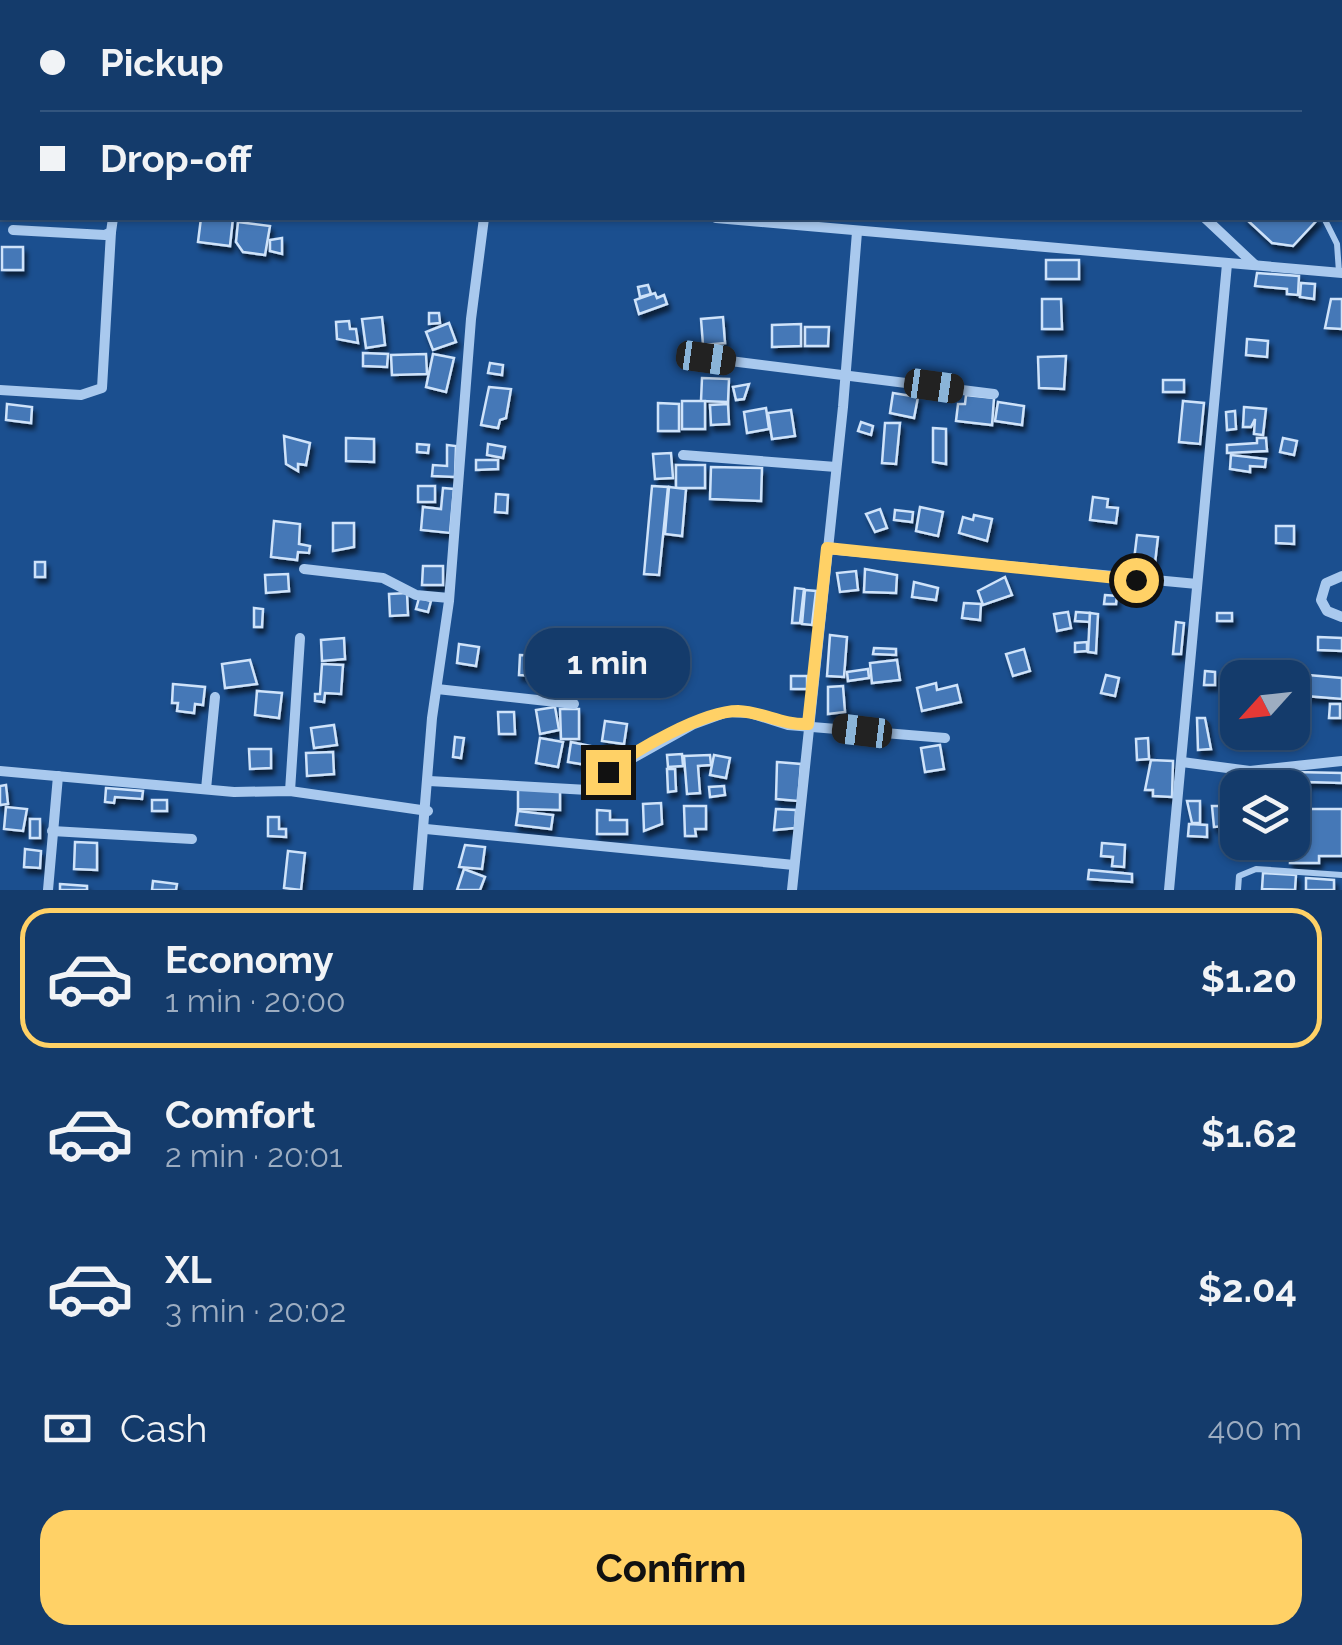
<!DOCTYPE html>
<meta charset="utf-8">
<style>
body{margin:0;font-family:Raleway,sans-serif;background:#1d4271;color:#f1f3f6;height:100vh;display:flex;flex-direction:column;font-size:38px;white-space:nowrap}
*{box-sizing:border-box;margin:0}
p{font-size:32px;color:#9dadc1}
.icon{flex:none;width:55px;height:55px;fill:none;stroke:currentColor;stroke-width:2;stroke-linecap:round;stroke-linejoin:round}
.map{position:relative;height:890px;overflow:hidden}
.sheet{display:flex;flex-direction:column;background:#143b6b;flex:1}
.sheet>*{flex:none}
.hud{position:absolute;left:0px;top:0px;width:1342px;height:220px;box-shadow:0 2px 8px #0004,0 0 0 2px #33557e;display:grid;align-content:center;height:220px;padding:0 40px;background:#143b6b}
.needle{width:65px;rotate:243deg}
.controls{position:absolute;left:1220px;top:660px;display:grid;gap:20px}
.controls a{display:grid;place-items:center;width:90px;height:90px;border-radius:20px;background:#143b6b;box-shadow:0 2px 8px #0004,0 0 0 2px #33557e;font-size:50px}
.end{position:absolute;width:45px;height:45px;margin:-22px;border:12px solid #ffd166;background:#111;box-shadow:0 0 0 5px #111}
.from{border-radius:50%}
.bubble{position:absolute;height:70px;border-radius:30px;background:#143b6b;box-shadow:0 2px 8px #0004,0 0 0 2px #33557e;font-size:32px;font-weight:700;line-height:70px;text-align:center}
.car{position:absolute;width:30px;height:60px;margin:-30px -15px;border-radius:12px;box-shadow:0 0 8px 2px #0007;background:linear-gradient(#222 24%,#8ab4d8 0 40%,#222 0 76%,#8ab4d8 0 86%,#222 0)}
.hud b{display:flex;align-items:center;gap:35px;height:95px;font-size:38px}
.hud b+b{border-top:2px solid #33557e}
.hud i{width:25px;height:25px;background:#f1f3f6}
ul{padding:18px 0 0;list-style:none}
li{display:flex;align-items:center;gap:30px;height:140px;margin:0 20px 15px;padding:0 20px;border:5px solid transparent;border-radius:30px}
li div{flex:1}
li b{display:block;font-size:38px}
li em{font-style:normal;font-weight:700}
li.active{border-color:#ffd166}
li>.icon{width:90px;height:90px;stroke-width:1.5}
.pay{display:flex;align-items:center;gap:25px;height:110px;padding:0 40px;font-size:38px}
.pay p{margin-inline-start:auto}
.action{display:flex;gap:20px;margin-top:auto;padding:20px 40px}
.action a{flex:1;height:115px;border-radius:30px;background:#ffd166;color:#111;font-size:40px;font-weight:700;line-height:115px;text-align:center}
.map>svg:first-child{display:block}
</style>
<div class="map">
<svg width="1342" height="890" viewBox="0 0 1342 890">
<defs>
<filter id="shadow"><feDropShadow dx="3" dy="5.5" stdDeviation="2.5" flood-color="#0009"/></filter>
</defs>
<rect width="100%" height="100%" fill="#1b4f8f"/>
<g fill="#4478b7" stroke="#cfe3fa" stroke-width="2.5" filter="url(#shadow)">
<path d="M201,218H233L230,246L198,242Z"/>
<path d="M1245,218H1319L1293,246L1272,243Z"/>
<path d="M238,222L270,226L265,255L243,252L236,242Z"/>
<path d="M282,238V254L270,251V240Z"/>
<rect x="2" y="247" width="21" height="23"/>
<rect x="1046" y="260" width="33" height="19"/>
<path d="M1257,273L1299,276L1298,295L1287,294V289L1255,286Z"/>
<path d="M1301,283L1315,284L1314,299L1300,297Z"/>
<path d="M648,285L651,294L640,297L638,287Z"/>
<path d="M655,293L657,298L664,295L667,304L639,314L635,300Z"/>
<path d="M1042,299H1061L1062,329H1042Z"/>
<path d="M1331,299H1342V329L1325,328Z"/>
<path d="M429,313H439L440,323L429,324Z"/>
<path d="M382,317L385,345L366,348L362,319Z"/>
<path d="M723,317L725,343L703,345L701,319Z"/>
<path d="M349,321L350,329H356L358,343L337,339L336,322Z"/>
<path d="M449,323L456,342L433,350L426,332Z"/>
<path d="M801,324V346L772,347V325Z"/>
<path d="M805,327H829L828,346H805Z"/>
<path d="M1247,339L1268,341L1267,357L1246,355Z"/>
<path d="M363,353L388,354L387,367L363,366Z"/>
<path d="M426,354L427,374L392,375L391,355Z"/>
<path d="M433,354L454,358L446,392L426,387Z"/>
<path d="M1066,356L1064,389L1039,388L1038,357Z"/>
<path d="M490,363L503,365L502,375L488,373Z"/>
<path d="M702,378L729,379L728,402L701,401Z"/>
<rect x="1163" y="380" width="21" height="12"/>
<path d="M749,384L744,399L736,400L733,387Z"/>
<path d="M489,387L511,389L506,418L500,420L498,428L481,425Z"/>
<path d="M893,393L918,397L914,418L890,413Z"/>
<path d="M966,395L994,398L992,425L956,421L958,404H965Z"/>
<rect x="682" y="401" width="23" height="28"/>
<path d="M1183,401L1204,403L1200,444L1179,442Z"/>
<path d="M998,402L1024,406L1022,425L995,421Z"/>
<path d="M658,403L679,404V431H658Z"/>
<path d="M7,404L32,407L31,423L6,420Z"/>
<path d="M728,404L729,424L711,425L710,405Z"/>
<path d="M1244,407L1266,409L1263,435L1254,434L1255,419L1251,427H1243Z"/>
<path d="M766,408L769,429L747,433L744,412Z"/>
<path d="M791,410L795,436L772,439L768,413Z"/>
<path d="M1235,411L1236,429L1227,430L1226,412Z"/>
<path d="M861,422L873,426L871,435L858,431Z"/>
<path d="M885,423H900L896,464L882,463Z"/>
<path d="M933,428L946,429V464L933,462Z"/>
<path d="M284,436L310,443L306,465L298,464V471L286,464Z"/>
<path d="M346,438L374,439V462L346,461Z"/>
<path d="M1257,438H1266L1267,451L1227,453V445L1257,443Z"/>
<path d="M1283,438L1297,441L1294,455L1280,452Z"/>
<path d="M417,444L429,445L428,453L417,452Z"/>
<path d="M488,444L505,447L503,458L487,455Z"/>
<path d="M447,445L456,446L455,477L432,476L433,465L447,466Z"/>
<path d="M671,453L673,478L655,479L653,454Z"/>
<path d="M1231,455L1266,459L1265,467L1250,466V472L1230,469Z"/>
<path d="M476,460H498V469L476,470Z"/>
<rect x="676" y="465" width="29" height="23"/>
<path d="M711,467L762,468L761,501L710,499Z"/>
<rect x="418" y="486" width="17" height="16"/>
<path d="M652,486L668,487L659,575L644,574Z"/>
<path d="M669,487L686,489L682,536L665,534Z"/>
<path d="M443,488L454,489L450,533L421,530L423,507L441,509Z"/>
<path d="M496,494L508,495L507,513L495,512Z"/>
<path d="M1093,497L1108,499L1107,507L1118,508L1116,523L1090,520Z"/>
<path d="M920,507L943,512L938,536L916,531Z"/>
<path d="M880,509L887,528L875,532L866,514Z"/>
<path d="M895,510L913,512L912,522L894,520Z"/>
<path d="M974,515L992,519L987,541L959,533L963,517L973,520Z"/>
<path d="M274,521L300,524L299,544L310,546L309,553L298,552L297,560L271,557Z"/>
<path d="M333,523H354V547L333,551Z"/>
<path d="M1276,526H1294V544L1276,543Z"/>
<path d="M1137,535L1158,537L1155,563L1134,560Z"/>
<rect x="35" y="562" width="10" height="15"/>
<path d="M423,566H443V585H422Z"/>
<path d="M865,569L897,575L896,593L864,592Z"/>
<path d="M856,571L858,590L840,592L837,573Z"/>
<path d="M288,574L289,591L266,593L265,575Z"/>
<path d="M1005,577L1012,595L983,605L978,591Z"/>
<path d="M914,582L938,588L936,600L912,597Z"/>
<path d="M795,588L804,589L800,623H792Z"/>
<path d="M805,590L816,591L812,625L802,624Z"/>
<path d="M407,593L408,615L390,616L389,594Z"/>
<path d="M1105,595L1117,596L1116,604H1104Z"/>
<path d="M419,598L431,601L428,612L416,609Z"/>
<path d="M964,603L981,604L980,620L962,618Z"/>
<path d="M254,608L263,609L262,627H254Z"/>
<path d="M1068,612L1071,628L1057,631L1054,614Z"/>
<path d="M1076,612L1090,613V622L1075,621Z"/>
<path d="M1090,613L1098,614L1096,653L1088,652Z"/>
<rect x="1217" y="613" width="15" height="8"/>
<path d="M1176,622L1184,623L1181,654H1173Z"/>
<path d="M830,635L847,637L844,677L827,676Z"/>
<path d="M1318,637L1342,638V651L1318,650Z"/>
<path d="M344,638L345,659L322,661L321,640Z"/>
<path d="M1087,642V651L1075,652V643Z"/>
<path d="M459,644L479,647L476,666L457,663Z"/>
<path d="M874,648L896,649V655L873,654Z"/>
<path d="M1024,649L1030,671L1013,676L1006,654Z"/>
<path d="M520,655L541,656L540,676L519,675Z"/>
<path d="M250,660L257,684L225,688L222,664Z"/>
<path d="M897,660L900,680L872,683L870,663Z"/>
<path d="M322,664L343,665L341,694L325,693L324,702L315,701V694H320Z"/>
<path d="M868,669L869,678L848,681L847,672Z"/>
<path d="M1205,671L1215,672V685H1204Z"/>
<path d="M1106,675L1119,678L1115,696L1101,693Z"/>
<path d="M1308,675L1342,678V699L1306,696Z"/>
<rect x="791" y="676" width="16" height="13"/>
<path d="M936,683L937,690L957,685L961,702L922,711L917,688Z"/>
<path d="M173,684L205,687L203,705L195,704L194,713L177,711L178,703H172Z"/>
<path d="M843,686L845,712L828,714V687Z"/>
<path d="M257,691L282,693L279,718L255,715Z"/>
<path d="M1330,704H1340V718H1329Z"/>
<path d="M555,707L559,730L540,734L536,710Z"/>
<path d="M560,709H579V739H561Z"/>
<path d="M498,712H514L515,734H499Z"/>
<path d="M1197,718H1205L1211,749L1198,750Z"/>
<path d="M605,721L627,724L624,744L602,741Z"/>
<path d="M334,725L337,745L314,748L311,728Z"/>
<path d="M455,737L464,738L461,758L453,757Z"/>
<path d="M540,738L563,742L558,767L536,763Z"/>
<path d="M1148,738L1149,759L1137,760L1136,739Z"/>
<path d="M571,742L595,747L587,765L568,762Z"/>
<path d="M940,745L944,769L925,772L921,748Z"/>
<path d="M249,749H271V768L250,769Z"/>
<path d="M333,752L334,774L307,776L306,753Z"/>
<path d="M682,754L683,766L668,767L667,755Z"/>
<path d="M710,755L711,765L698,766L700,793L687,794L684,756Z"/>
<path d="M714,755L730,758L726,778L710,775Z"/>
<path d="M1151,760L1173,761L1172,797L1153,796V790H1145Z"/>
<path d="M777,762L801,764L798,801L776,799Z"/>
<path d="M667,769H675L676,791L668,792Z"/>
<path d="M1295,772L1342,773V783L1306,782L1305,798H1294Z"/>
<path d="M6,785L8,804L0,805V786Z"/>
<path d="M724,786L725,795L710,797L709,787Z"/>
<path d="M106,788L143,791L142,799L115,797L114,803L105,802Z"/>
<path d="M518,789L560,790V810L518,809Z"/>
<rect x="152" y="800" width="15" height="11"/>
<path d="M1187,801H1200V823H1192Z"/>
<path d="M661,803L662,824L644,831L643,804Z"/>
<path d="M684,806H706V829H695L696,836H685Z"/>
<path d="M1212,806H1223L1225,826L1214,827Z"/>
<path d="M6,807L27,809L23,831L4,829Z"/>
<path d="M776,809L796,810L795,828L774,830Z"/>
<path d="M1302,809H1342V856H1319V863H1290L1292,820H1303Z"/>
<path d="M597,810L610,811V820H627V834H597Z"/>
<path d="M518,811L553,815L551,829L516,825Z"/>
<path d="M268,817H279V829H286V837L268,836Z"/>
<rect x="30" y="819" width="10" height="19"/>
<path d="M1189,824L1207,825V837L1188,836Z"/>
<path d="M75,842L97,843V870L74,869Z"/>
<path d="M1102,843L1125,845L1124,867L1112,866L1113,857L1101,856Z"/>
<path d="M465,845L485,847L482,869L459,867Z"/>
<path d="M25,849L41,851L40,868L24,867Z"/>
<path d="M288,851L305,853L301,890L284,888Z"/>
<path d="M464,869L485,877L480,890H457Z"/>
<path d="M1089,870L1132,874V882L1088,879Z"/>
<path d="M1263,873L1296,875L1295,890L1262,889Z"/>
<path d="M1306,878L1334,880V890H1306Z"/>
<path d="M153,881L177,884L176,890H152Z"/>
<path d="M60,884L87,886V890H60Z"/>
</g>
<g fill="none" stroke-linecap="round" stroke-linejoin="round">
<g stroke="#a9c9ee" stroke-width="6">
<path d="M1324,218L1337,244L1339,272"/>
<path d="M1238,890L1239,876L1256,869L1342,875"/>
</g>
<g stroke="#a9c9ee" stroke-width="10">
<path d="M400,0L402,2"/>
<path d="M987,0L990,2"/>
<path d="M135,2V0"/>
<path d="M1340,142L1342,144"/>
<path d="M716,218L1342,273"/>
<path d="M1205,218L1255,265"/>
<path d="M13,230L105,235L111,232L113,218"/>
<path d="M706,358L994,394"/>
<path d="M0,390L81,395L102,388L111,232"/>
<path d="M683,455L836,467"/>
<path d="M827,549L1197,584"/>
<path d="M304,569L383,578L416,595L449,598"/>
<path d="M1342,576L1326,583L1321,600L1327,611L1342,617"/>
<path d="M437,689L574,704"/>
<path d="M1182,762L1250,771L1342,761"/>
<path d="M0,771L234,792L290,791L428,811"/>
<path d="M608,772L694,724L727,712L750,713L788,725L945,738"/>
<path d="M429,781L588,790"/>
<path d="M206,789L215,697"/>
<path d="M290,791L300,638"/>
<path d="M426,829L794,865"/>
<path d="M52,831L192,839"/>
<path d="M48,890L58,776"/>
<path d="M418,890L432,718L449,601L471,319L484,218"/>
<path d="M792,890L843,407L857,232"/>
<path d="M1169,890L1227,264"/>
</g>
</g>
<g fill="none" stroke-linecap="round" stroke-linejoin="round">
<path stroke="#ffd166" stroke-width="12" d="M608,772C634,750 704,711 738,711C763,712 782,725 808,724L827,548L1136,580"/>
</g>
</svg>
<div class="controls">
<a><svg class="needle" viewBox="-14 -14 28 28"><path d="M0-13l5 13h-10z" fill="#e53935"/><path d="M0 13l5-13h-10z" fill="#9dadc1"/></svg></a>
<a><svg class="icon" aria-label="layers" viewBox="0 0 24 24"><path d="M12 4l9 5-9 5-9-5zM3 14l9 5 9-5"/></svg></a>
</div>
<i class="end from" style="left:1136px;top:580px"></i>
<i class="end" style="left:608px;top:772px"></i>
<div class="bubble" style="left:525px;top:628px;width:165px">1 min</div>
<i class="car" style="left:706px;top:358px;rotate:98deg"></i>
<i class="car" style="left:934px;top:386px;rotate:98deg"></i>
<i class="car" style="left:862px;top:731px;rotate:277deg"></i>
<div class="hud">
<b><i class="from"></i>Pickup</b>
<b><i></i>Drop-off</b>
</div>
</div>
<section class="sheet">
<ul>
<li class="active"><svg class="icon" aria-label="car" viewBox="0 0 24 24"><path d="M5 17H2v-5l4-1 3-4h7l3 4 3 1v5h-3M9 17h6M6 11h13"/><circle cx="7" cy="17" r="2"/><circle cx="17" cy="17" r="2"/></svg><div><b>Economy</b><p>1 min · 20:00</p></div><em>$1.20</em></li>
<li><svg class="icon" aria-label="car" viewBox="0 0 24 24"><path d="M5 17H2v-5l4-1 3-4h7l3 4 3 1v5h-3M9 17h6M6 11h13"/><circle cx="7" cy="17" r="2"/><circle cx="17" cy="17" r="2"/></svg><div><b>Comfort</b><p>2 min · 20:01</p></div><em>$1.62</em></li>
<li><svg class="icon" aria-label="car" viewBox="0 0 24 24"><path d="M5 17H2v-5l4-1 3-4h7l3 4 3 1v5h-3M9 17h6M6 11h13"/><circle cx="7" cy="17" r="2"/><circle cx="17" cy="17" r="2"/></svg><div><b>XL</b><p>3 min · 20:02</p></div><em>$2.04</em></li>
</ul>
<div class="pay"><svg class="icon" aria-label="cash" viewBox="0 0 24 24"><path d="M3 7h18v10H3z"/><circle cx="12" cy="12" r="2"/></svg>Cash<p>400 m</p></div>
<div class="action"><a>Confirm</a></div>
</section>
